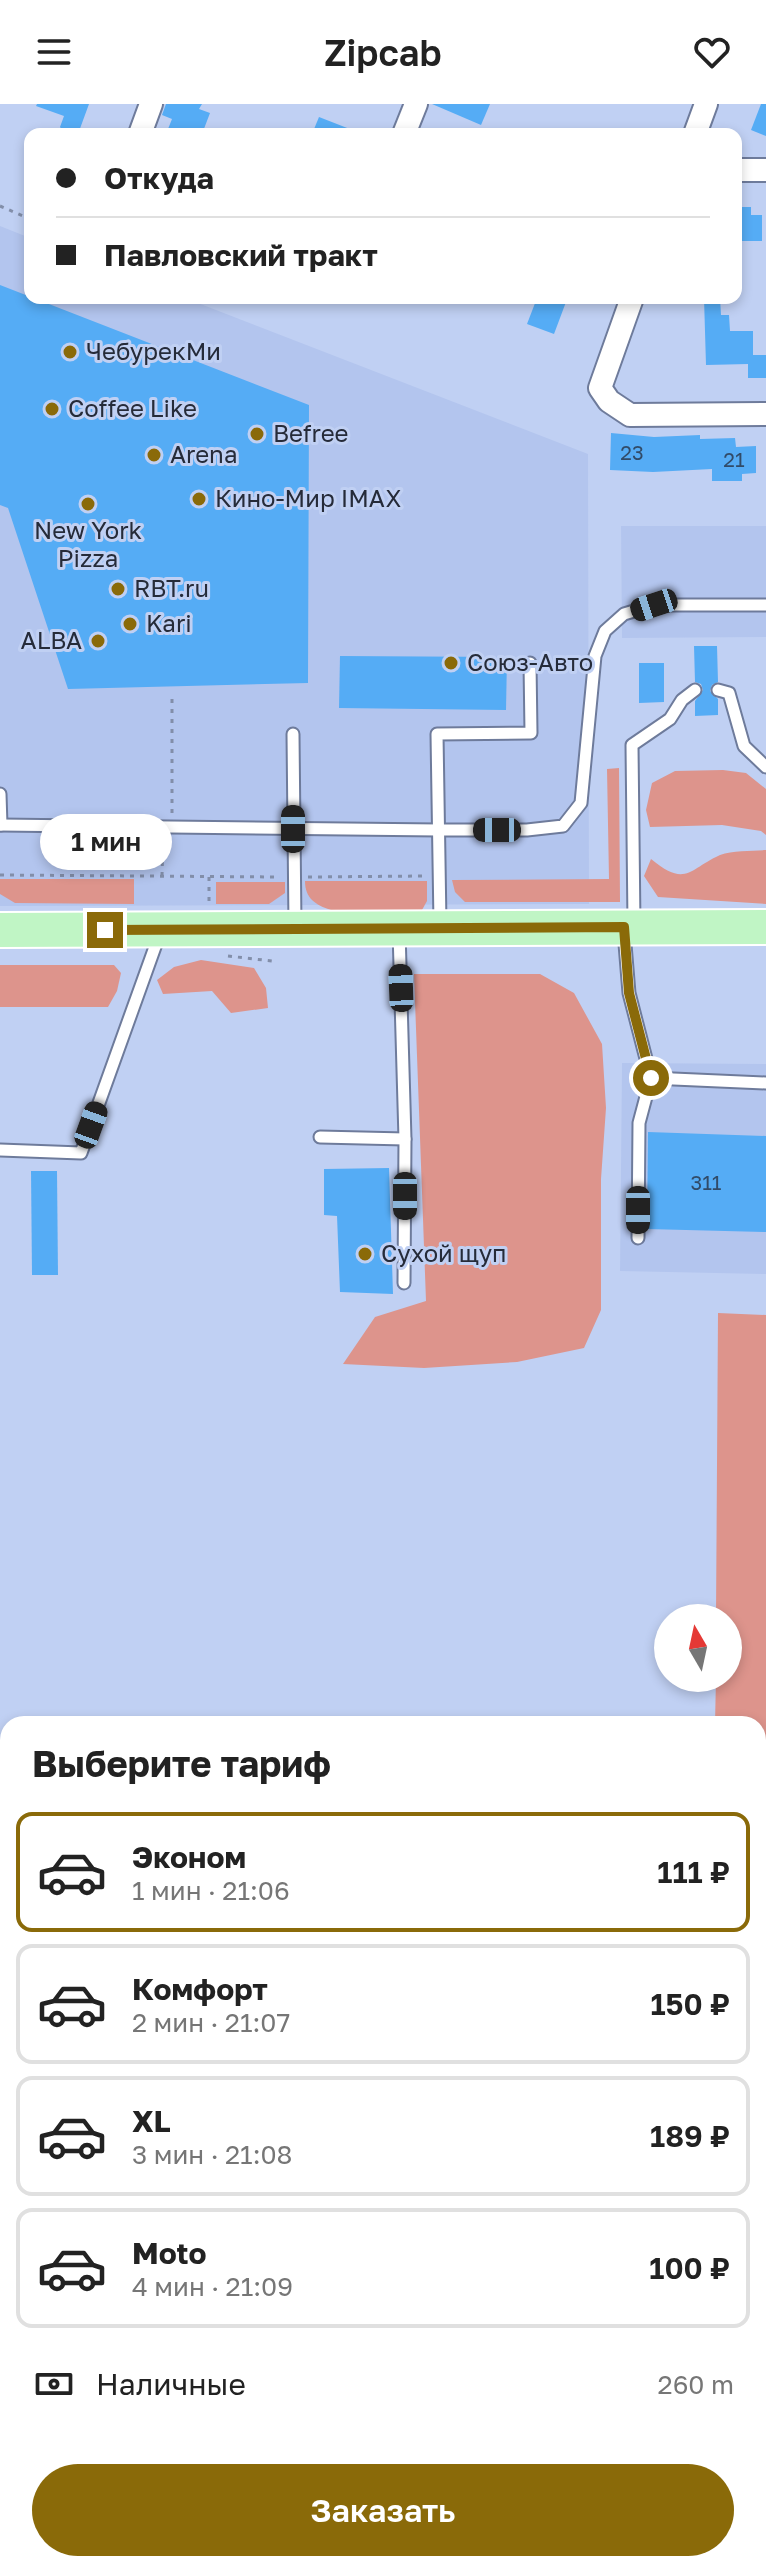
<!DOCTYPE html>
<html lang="ru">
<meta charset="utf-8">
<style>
body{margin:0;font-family:"Golos Text",sans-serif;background:#f2f2f2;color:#222;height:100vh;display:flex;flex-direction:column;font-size:30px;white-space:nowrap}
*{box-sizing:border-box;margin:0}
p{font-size:26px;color:#767676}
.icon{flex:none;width:44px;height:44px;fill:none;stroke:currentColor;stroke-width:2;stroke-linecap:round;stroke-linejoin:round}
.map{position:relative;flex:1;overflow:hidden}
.details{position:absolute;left:0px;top:1612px;width:766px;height:856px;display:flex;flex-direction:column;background:#fff;border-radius:24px 24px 0 0;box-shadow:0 4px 12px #0003}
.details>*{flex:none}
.banner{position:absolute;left:24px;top:24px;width:718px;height:176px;border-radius:16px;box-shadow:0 4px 12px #0003;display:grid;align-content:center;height:176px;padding:0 32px;background:#fff}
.needle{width:52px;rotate:351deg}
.fabs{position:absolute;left:654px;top:1500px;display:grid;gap:16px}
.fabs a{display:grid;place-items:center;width:88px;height:88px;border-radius:50%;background:#fff;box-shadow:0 4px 12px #0003;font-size:40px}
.end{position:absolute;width:36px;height:36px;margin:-18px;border:10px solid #8a6a09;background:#fff;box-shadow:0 0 0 4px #fff}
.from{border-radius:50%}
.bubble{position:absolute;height:56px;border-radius:28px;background:#fff;box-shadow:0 4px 12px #0003;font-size:26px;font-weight:600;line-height:56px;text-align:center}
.car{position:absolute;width:24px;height:48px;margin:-24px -12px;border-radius:10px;box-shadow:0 0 6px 2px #0007;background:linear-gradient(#222 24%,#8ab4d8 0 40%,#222 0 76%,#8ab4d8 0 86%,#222 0)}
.banner b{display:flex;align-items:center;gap:28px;height:76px;font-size:30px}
.banner b+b{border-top:2px solid #e0e0e0}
.banner i{width:20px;height:20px;background:#222}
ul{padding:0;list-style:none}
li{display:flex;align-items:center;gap:24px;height:120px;margin:0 16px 12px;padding:0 16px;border:4px solid #e0e0e0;border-radius:16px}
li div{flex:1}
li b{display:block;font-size:30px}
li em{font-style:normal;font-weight:600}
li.active{border-color:#8a6a09}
li>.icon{width:72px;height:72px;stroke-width:1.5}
h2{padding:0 32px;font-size:36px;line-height:96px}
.pay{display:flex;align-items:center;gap:20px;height:88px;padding:0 32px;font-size:30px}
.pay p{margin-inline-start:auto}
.cta{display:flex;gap:16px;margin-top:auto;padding:16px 32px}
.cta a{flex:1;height:92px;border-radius:48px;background:#8a6a09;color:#fff;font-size:32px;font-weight:600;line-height:92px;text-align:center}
header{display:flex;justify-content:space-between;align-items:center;height:104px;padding:0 32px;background:#fff;font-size:36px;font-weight:600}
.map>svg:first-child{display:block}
</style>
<header><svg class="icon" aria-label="menu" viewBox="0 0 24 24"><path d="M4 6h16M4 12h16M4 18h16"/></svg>Zipcab<svg class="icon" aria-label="heart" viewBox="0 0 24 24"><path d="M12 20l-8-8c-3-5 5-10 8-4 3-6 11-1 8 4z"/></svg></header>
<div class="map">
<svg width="766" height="2468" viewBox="0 0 766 2468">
<rect width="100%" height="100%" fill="#c0d0f3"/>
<g fill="#b3c5ee">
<path d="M0,122L30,134V194H185L588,350L589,800L0,802Z"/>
<path d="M621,422H766V533L622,534Z"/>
<path d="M622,959L766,960V1170L620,1167Z"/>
</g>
<g fill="#dd948c">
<path d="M619,664L620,798H465L455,788L452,776L609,775L607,665Z"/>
<path d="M723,666L746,669L766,685V731L761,727L722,721L650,723L646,706L652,679L675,667Z"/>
<path d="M766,746V800L658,793L644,772L651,755C686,784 689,765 720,751C733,746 752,747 766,746Z"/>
<path d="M0,775H134V800L15,799L0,790Z"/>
<path d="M305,777H427V797L422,806H331C315,801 305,794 305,777Z"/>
<path d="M216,778H285V789L269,800H216Z"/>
<path d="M201,856L254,864L266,884L268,904L231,909L212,887L163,890L157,876L174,863Z"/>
<path d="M0,861H114L121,869L117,887L108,903H0Z"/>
<path d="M414,870H540L574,889L602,940L606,1004L601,1075V1206L584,1244L517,1258L424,1264L343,1260L375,1213L426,1197Z"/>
<path d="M718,1209L766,1211V1867L760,1886L758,1884V1620H715L716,1574H728V1514H716Z"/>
</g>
<path fill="#9f7d27" stroke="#7a642c" stroke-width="2" d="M0,2255L8,2266V2441L0,2465Z"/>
<g fill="#55acf5">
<path d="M37,0H89L78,30H65L60,23L64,12L36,2Z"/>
<path d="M166,0H202L199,5L210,9L202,30H166L172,15L162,11Z"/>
<path d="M432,0H490L481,21Z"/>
<path d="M761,0H766V32L751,26Z"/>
<path d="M319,13L360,29V30H312Z"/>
<path d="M736,103H751V111H762V137H736Z"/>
<path d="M0,181L309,301L308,579L68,585L8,404L0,401Z"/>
<path d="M537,194H554L566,198L554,230L527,220Z"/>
<path d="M704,194H720L721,211H729L730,227H753V251H766V274H748V260L706,261Z"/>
<path d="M611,329L654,333L700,331V335L735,334L736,343L756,342V369L742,370V377H712V365L653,368L610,366Z"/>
<path d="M694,542H717L718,578L712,581L710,587L718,595V611L695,612V597L703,586L701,580L695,578Z"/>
<path d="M340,552L507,553L506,606L339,604Z"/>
<path d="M639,559H664V598L639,599Z"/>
<path d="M648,1028L766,1032V1128L647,1125Z"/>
<path d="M389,1064L393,1190L340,1188L337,1112L324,1111V1065Z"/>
<path d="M31,1067H57L58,1171H32Z"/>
</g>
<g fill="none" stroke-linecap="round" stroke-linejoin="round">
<defs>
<g id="service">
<path d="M718,586L729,589L744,642L766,663"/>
<path d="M293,630L295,821"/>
<path d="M0,690L1,721"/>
<path d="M0,721L439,726H527L563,722L581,699L595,552L605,527L624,510L654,501H766"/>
<path d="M440,819L437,630L531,629L530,559"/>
<path d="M634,820L632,641L670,615L682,596L695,586"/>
<path d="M399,827L405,1035L404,1179"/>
<path d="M624,828L629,889L651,974L639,1019L638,1134"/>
<path d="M651,974L766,979"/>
<path d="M320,1033L405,1035"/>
<path d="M0,1046L81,1049L160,829"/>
</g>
<g id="minor">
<path d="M140,30L151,0"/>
<path d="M404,30L416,0"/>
<path d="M695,30L706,0"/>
<path d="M736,66H766"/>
<path d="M632,194L600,284L609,297L630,311L766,310"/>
</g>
<path id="primary" d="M0,826L766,823"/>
<g id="trunk">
<path d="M0,2084L8,2092"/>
<path d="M356,2460L364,2468"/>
</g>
</defs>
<use href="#service" stroke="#6e7b9b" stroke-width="15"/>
<use href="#minor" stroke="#6e7b9b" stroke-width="26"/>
<use href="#primary" stroke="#fff" stroke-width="38"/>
<use href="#trunk" stroke="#fff" stroke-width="40"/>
<g stroke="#828ea9" stroke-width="3" stroke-dasharray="4 6" stroke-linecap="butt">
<path d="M0,102L30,115"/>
<path d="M172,709V592"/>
<path d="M0,771L280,773"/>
<path d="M162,772L163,736"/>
<path d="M209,773V801"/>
<path d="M308,773L424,772"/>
<path d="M228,852L272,857"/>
</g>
<use href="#service" stroke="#fff" stroke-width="11"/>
<use href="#minor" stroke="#fff" stroke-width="22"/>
<use href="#primary" stroke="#c0f5c5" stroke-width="34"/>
<use href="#trunk" stroke="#abf2b2" stroke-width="36"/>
</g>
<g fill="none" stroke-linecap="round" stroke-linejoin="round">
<path stroke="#8a6a09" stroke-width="10" d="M105,826L624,823L629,889L651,974"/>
</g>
<g fill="#8a6a09" stroke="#c0d0f3" stroke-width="3">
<circle cx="70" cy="248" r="8"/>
<circle cx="52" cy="305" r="8"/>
<circle cx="257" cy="330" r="8"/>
<circle cx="154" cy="351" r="8"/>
<circle cx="199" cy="395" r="8"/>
<circle cx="88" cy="400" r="8"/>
<circle cx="118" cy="485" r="8"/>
<circle cx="130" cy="520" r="8"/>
<circle cx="98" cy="537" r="8"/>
<circle cx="451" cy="559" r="8"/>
<circle cx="365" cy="1150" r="8"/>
</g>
<g text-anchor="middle" stroke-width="6" stroke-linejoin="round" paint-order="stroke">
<g font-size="20" fill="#314b68">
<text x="632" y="356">23</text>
<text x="734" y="363">21</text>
<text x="706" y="1086">311</text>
</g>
<g font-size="24" fill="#252b39" stroke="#c0d0f3" text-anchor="start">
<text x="86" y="256">ЧебурекМи</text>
<text x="68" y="313">Coffee Like</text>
<text x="273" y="338">Befree</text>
<text x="170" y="359">Arena</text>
<text x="215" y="403">Кино-Мир IMAX</text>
<text x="88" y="435" text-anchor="middle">New York<tspan x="88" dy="28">Pizza</tspan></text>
<text x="134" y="493">RBT.ru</text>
<text x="146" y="528">Kari</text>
<text x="82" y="545" text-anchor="end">ALBA</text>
<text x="467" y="567">Союз-Авто</text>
<text x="381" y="1158">Сухой щуп</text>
</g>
</g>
</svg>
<div class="fabs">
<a><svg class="needle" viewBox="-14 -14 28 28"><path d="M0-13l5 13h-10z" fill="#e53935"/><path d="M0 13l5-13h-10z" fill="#767676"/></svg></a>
</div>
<i class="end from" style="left:651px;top:974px"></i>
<i class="end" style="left:105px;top:826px"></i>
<div class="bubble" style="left:40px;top:710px;width:132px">1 мин</div>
<i class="car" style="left:654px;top:501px;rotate:252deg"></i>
<i class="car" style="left:293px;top:725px;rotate:0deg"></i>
<i class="car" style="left:497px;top:726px;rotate:270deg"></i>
<i class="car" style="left:401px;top:884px;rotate:358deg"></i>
<i class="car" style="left:91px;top:1021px;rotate:20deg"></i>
<i class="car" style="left:405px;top:1092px;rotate:180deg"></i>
<i class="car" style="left:638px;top:1106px;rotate:180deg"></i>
<div class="banner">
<b><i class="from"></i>Откуда</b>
<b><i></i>Павловский тракт</b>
</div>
<section class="details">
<h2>Выберите тариф</h2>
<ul>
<li class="active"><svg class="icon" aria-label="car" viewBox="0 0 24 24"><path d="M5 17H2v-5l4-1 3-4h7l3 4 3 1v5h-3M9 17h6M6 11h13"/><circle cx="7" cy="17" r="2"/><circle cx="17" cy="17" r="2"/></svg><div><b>Эконом</b><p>1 мин · 21:06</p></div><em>111 ₽</em></li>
<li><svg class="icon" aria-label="car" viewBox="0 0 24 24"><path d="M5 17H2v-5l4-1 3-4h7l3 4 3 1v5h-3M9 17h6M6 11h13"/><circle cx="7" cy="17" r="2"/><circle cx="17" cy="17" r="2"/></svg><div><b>Комфорт</b><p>2 мин · 21:07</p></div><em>150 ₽</em></li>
<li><svg class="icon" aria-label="car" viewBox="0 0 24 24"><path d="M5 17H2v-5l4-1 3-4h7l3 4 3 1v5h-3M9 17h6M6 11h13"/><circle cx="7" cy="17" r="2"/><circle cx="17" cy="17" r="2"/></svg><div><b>XL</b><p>3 мин · 21:08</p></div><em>189 ₽</em></li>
<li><svg class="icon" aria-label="car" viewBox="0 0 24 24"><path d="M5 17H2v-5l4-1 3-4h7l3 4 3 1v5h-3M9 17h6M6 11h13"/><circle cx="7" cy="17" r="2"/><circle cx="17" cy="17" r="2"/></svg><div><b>Moto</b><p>4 мин · 21:09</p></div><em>100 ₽</em></li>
</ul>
<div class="pay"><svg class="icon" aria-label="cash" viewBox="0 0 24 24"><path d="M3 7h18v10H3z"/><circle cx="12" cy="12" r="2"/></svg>Наличные<p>260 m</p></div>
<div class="cta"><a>Заказать</a></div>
</section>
</div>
